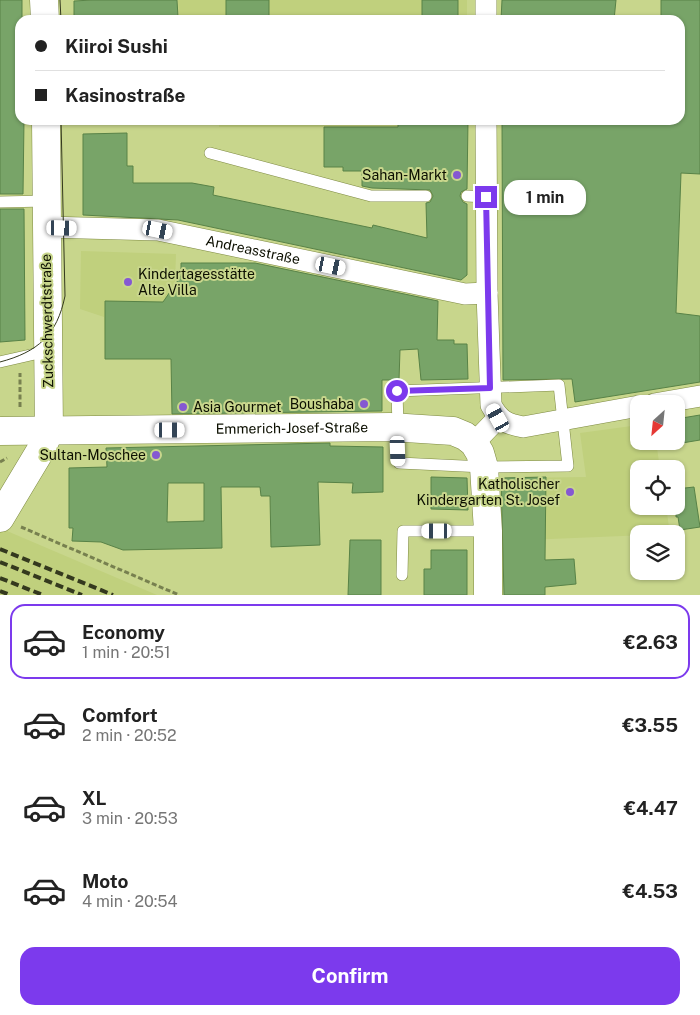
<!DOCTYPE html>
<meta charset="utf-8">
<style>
body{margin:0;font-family:"Public Sans",sans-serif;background:#f2f2f2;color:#222;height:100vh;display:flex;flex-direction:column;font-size:19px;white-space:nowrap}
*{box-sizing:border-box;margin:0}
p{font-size:16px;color:#767676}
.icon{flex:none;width:28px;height:28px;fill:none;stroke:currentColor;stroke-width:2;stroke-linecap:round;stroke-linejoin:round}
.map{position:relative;height:595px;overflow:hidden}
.panel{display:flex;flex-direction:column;background:#fff;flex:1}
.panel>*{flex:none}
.hud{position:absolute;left:15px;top:15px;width:670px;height:110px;border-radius:15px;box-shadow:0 1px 4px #0004;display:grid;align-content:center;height:110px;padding:0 20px;background:#fff}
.needle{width:32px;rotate:207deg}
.tools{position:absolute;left:630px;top:395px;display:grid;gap:10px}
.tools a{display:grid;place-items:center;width:55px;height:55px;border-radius:10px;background:#fff;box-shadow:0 1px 4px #0004;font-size:25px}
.end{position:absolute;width:22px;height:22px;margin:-11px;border:6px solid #7c3aed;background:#fff;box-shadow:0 0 0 2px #fff}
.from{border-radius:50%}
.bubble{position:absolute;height:35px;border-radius:15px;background:#fff;box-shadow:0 1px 4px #0004;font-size:16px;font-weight:700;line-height:35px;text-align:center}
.car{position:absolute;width:15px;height:30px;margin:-15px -8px;border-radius:6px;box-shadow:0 0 4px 1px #0007;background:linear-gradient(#fff 24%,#345 0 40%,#fff 0 76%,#345 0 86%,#fff 0)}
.hud b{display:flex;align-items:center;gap:18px;height:48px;font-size:19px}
.hud b+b{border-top:1px solid #e0e0e0}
.hud i{width:12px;height:12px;background:#222}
ul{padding:9px 0 0;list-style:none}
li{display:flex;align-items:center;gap:15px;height:75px;margin:0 10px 8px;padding:0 10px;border:2px solid transparent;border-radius:15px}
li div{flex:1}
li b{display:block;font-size:19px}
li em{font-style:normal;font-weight:700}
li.selected{border-color:#7c3aed}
li>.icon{width:45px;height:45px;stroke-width:1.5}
.action{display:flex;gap:10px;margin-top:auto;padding:10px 20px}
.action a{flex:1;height:58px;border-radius:15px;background:#7c3aed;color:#fff;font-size:20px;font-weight:700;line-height:58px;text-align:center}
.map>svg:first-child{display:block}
</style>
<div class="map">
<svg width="700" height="595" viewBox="0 0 700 595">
<rect width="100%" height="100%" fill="#c8d68c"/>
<g fill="#c0d07d">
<path d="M178,0H467V20H213V16L179,20Z"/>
<rect x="219" y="120" width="179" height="7"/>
<path d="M81,251L176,254L174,315L146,335L149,359H105L104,317L80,309Z"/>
<path d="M639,425V441H656L660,469H639V506H666L670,534L502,541L501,478L586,477L580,433Z"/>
<path d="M0,528L157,595H0Z"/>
</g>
<g fill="#78a468" stroke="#588247" fill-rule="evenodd">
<path d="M0,0H22V20H20V120H24L23,194H0Z"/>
<path d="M92,0H177L178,17L74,20V1Z"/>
<rect x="226" y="0" width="43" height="20"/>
<rect x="422" y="0" width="36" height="20"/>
<path d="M502,0H616L614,20H501Z"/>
<path d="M661,0H700V174L681,173L676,313L700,316V382L575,402L572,379L503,380L502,120H680V20H661Z"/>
<path d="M398,120H468L467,189L461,192L460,196L463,202L467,204V275L461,280L178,220L83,215V134L127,133V166H133V183H192L214,187L213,195L372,228L373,225L427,238L426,203L430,202L433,196L430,190L372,188L362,186V171H343V167H324V127H398Z"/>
<path d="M0,209H24L25,340L0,342Z"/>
<path d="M181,263H255L438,301L437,340H454V344H467L468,379L421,380L418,349L400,350L399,380H382V411L172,414L171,359H105V301L163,302L181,276Z"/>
<path d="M700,415V440L676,444V419Z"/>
<path d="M330,443V446L383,447V492L352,493L353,483L318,482L320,545L271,547L270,496H261L260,487H221L222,548L123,550L101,542L72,541L73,528H69V468L107,467L106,448ZM168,483H204V521L167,522Z"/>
<path d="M431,477L467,478L468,510L431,509Z"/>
<path d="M546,477L545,560L574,559L576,584L545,587V595H504L501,478Z"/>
<path d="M694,487L700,527L680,530L678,517H676V489Z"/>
<path d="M350,540H381V595H348Z"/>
<path d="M431,550H467V595H424V569H431Z"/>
</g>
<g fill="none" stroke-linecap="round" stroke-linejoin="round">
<defs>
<g id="lane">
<path d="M210,153L371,196H426"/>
<path d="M467,196L486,197"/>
<path d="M0,202L46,201"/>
<path d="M0,362L48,351"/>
<path d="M559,385L568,466L484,467L399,463L397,391Z"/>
<path d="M402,575L403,531H488"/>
</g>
<g id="street">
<path d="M486,0V20"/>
<path d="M486,120L487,293L491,405C499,420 506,424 523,427L639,406"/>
<path id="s1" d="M46,227L158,230L465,294L487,293"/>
<path d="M654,404L700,396"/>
<path d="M474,443L498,418"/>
</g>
<g id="secondary">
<path d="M44,0L45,20"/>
<path id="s2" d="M0,431L390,427L453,431L465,436L474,443L480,453L484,467L488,531V595"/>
<path d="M0,518L42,448L49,432L46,120"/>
</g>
</defs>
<use href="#lane" stroke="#7e8a42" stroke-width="12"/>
<use href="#street" stroke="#7e8a42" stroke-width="22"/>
<use href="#secondary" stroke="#7e8a42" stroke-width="29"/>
<g stroke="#77804f" stroke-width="3" stroke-dasharray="5 2.5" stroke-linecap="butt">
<path d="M20,407V373"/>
<path d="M0,462L7,458"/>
<path d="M21,527L179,595"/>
</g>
<use href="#lane" stroke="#fff" stroke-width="11"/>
<use href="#street" stroke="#fff" stroke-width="21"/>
<use href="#secondary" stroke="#fff" stroke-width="28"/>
<g stroke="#34391e" stroke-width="1">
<path d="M60,0L61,20"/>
<path d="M0,362C38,352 57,335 65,296L61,120"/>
</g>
<g stroke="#34391e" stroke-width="4" stroke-dasharray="8 4" stroke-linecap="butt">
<path d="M0,549L113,595"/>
<path d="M0,562L82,595"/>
<path d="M0,578L43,595"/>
<path d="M0,591L10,595"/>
</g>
</g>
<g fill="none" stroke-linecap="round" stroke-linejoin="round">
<path stroke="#7c3aed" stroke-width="6" d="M397,391L490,388L486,197"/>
</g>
<g fill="#8558d2" stroke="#c8d68c" stroke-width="2">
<circle cx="457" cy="175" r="5"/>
<circle cx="128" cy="282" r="5"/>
<circle cx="364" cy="404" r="5"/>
<circle cx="183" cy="407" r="5"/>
<circle cx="156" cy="455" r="5"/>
<circle cx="570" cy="492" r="5"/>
</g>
<g text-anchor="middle" stroke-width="4" stroke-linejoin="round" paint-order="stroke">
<g font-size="14" fill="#0c0f00" stroke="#c8d68c" text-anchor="end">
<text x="447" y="180">Sahan-Markt</text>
<text x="138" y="279" text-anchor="start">Kindertagesstätte<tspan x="138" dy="16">Alte Villa</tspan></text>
<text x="354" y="409">Boushaba</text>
<text x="193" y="412" text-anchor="start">Asia Gourmet</text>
<text x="146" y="460">Sultan-Moschee</text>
<text x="560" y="489">Katholischer<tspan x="560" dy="16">Kindergarten St. Josef</tspan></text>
</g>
<g font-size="14" fill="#0c0f00" stroke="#c8d68c">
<text dy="5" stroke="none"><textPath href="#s1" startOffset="209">Andreasstraße</textPath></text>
<text transform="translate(47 321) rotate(-91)" y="5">Zuckschwerdtstraße</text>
<text dy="5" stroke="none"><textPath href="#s2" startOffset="292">Emmerich-Josef-Straße</textPath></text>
</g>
</g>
</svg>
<div class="tools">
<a><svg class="needle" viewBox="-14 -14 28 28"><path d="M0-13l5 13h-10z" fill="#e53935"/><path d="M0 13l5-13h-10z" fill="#767676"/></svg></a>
<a><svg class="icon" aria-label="locate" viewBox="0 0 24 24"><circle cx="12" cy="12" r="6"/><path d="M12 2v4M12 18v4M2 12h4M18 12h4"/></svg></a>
<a><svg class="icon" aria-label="layers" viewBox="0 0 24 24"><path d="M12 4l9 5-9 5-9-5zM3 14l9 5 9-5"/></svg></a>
</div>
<i class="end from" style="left:397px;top:391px"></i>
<i class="end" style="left:486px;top:197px"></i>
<div class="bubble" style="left:504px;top:180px;width:82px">1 min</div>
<i class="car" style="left:62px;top:228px;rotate:91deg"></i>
<i class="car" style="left:158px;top:230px;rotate:102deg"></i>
<i class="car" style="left:331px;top:266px;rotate:102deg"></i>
<i class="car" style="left:498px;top:418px;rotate:331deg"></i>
<i class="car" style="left:170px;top:430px;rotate:90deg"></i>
<i class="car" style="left:398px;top:451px;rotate:178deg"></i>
<i class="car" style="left:437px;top:531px;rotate:270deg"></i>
<div class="hud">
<b><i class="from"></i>Kiiroi Sushi</b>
<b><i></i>Kasinostraße</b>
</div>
</div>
<section class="panel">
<ul>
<li class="selected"><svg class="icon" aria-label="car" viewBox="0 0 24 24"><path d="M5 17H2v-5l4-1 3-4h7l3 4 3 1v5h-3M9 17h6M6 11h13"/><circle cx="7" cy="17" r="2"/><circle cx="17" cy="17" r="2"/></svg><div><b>Economy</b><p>1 min · 20:51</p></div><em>€2.63</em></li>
<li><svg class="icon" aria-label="car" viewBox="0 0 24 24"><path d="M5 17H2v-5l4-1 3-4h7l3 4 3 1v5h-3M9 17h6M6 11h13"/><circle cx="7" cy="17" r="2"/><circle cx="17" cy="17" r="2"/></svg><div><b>Comfort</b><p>2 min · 20:52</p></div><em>€3.55</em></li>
<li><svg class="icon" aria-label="car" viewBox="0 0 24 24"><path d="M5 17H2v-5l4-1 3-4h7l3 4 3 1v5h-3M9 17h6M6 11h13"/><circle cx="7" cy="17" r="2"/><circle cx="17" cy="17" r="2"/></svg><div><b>XL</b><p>3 min · 20:53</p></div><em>€4.47</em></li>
<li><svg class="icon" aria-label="car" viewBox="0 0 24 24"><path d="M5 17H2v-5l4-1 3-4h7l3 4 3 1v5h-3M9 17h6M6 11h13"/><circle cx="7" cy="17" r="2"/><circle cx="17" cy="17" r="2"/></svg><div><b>Moto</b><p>4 min · 20:54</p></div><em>€4.53</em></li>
</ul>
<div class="action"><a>Confirm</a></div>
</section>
